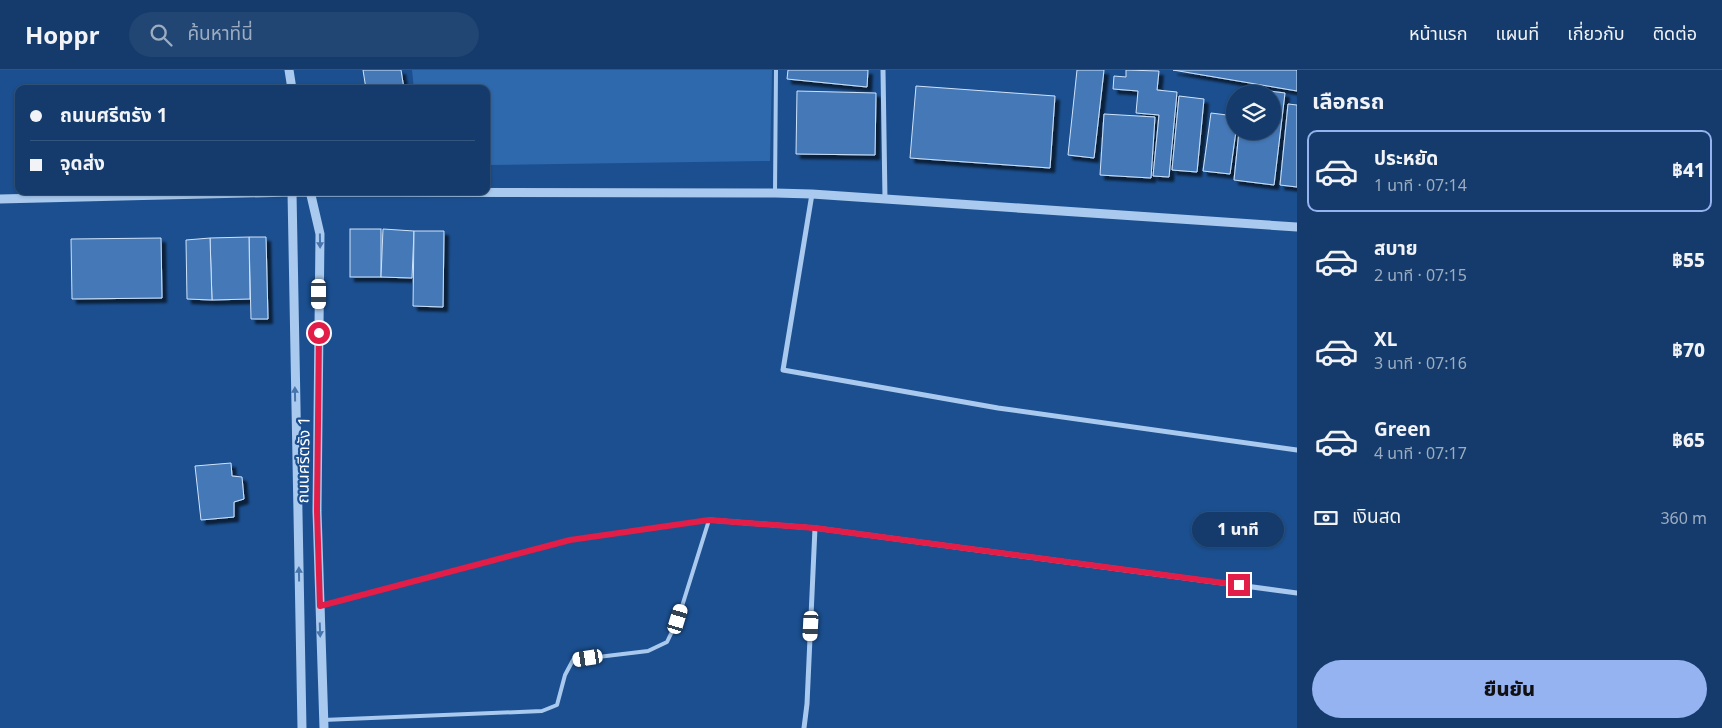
<!DOCTYPE html>
<html lang="th">
<meta charset="utf-8">
<style>
body{margin:0;font-family:"Noto Sans","Noto Sans Thai",sans-serif;background:#214673;color:#f1f3f6;height:100vh;display:flex;flex-direction:column;font-size:19px;white-space:nowrap}
*{box-sizing:border-box;margin:0}
p{font-size:16px;color:#9dadc1}
.icon{flex:none;width:28px;height:28px;fill:none;stroke:currentColor;stroke-width:2;stroke-linecap:round;stroke-linejoin:round}
.map{position:relative;flex:1;overflow:hidden}
.details{display:flex;flex-direction:column;background:#143b6b;width:425px}
.details>*{flex:none}
.guide{position:absolute;left:15px;top:15px;width:475px;height:110px;border-radius:10px;box-shadow:0 1px 4px #0004,0 0 0 1px #33557e;display:grid;align-content:center;height:110px;padding:0 15px;background:#143b6b}
.buttons{position:absolute;left:1226px;top:15px;display:grid;gap:10px}
.buttons a{display:grid;place-items:center;width:55px;height:55px;border-radius:50%;background:#143b6b;box-shadow:0 1px 4px #0004,0 0 0 1px #33557e;font-size:25px}
.end{position:absolute;width:22px;height:22px;margin:-11px;border:6px solid #e11d48;background:#fff;box-shadow:0 0 0 2px #fff}
.from{border-radius:50%}
.bubble{position:absolute;height:35px;border-radius:18px;background:#143b6b;box-shadow:0 1px 4px #0004,0 0 0 1px #33557e;font-size:16px;font-weight:800;line-height:35px;text-align:center}
.car{position:absolute;width:15px;height:30px;margin:-15px -8px;border-radius:6px;box-shadow:0 0 4px 1px #0007;background:linear-gradient(#fff 24%,#345 0 40%,#fff 0 76%,#345 0 86%,#fff 0)}
.guide b{display:flex;align-items:center;gap:18px;height:48px;font-size:19px}
.guide b+b{border-top:1px solid #33557e}
.guide i{width:12px;height:12px;background:#f1f3f6}
ul{padding:0;list-style:none}
li{display:flex;align-items:center;gap:15px;height:82px;margin:0 10px 8px;padding:0 5px;border:2px solid transparent;border-radius:10px}
li div{flex:1}
li b{display:block;font-size:19px}
li em{font-style:normal;font-weight:800}
li.on{border-color:#95b2f1}
li>.icon{width:45px;height:45px;stroke-width:1.5}
h2{padding:0 15px;font-size:22px;line-height:60px}
.pay{display:flex;align-items:center;gap:12px;height:55px;padding:0 15px;font-size:19px}
.pay p{margin-inline-start:auto}
.primary-button{display:flex;gap:10px;margin-top:auto;padding:10px 15px}
.primary-button a{flex:1;height:58px;border-radius:30px;background:#95b2f1;color:#111;font-size:20px;font-weight:800;line-height:58px;text-align:center}
header{display:flex;align-items:center;gap:30px;box-sizing:border-box;height:70px;padding:0 25px;background:#143b6b;border-bottom:1px solid #33557e}
header strong{font-size:24px}
nav{display:flex;gap:28px;margin-inline-start:auto;font-size:18px}
.search{width:350px;height:45px;background:#214673;display:flex;align-items:center;gap:12px;box-sizing:border-box;padding:0 18px;border-radius:28px;color:#9dadc1;font-size:19px}
main{display:flex;flex:1;min-height:0}
.map>svg:first-child{display:block}
</style>
<header>
<strong>Hoppr</strong>
<div class="search"><svg class="icon" aria-label="search" viewBox="0 0 24 24"><circle cx="10" cy="10" r="6"/><path d="M15 15l6 6"/></svg>ค้นหาที่นี่</div>
<nav><a>หน้าแรก</a><a>แผนที่</a><a>เกี่ยวกับ</a><a>ติดต่อ</a></nav>
</header>
<main>
<div class="map">
<svg width="1297" height="658" viewBox="0 0 1297 658">
<defs>
<filter id="shadow"><feDropShadow dx="4.5" dy="4.5" stdDeviation="1" flood-color="#0009"/></filter>
</defs>
<rect width="100%" height="100%" fill="#1b4f8f"/>
<path fill="#2e69ad" d="M412,0H772L770,91L486,95V19H414Z"/>
<g fill="#4478b7" stroke="#cfe3fa" filter="url(#shadow)">
<path d="M363,0H401L404,19H366Z"/>
<path d="M788,0H868L867,17L787,9Z"/>
<path d="M1077,0H1104L1094,88L1068,85Z"/>
<path d="M1126,0L1159,1L1157,20L1177,22L1169,107L1153,106L1159,45L1136,43L1138,21L1113,19L1114,6L1126,7Z"/>
<path d="M1173,0H1297V21Z"/>
<path d="M916,16L1055,26L1050,98L910,88Z"/>
<path d="M1245,18L1285,23L1274,115L1234,110L1239,61H1272V24H1244Z"/>
<path d="M797,21L876,23L875,85L796,84Z"/>
<path d="M1179,26L1204,29L1197,102L1172,100Z"/>
<path d="M1288,34L1297,35V117L1280,115Z"/>
<path d="M1211,43L1235,46L1236,61L1230,104L1203,101Z"/>
<path d="M1104,44L1155,47L1151,108L1100,105Z"/>
<rect x="350" y="159" width="31" height="48"/>
<path d="M383,159L414,161L412,208L381,207Z"/>
<path d="M414,161H444L443,237L413,236Z"/>
<path d="M249,167H266L268,249H251Z"/>
<path d="M249,167L250,229L212,230L210,168Z"/>
<path d="M161,168L162,228L72,229L71,169Z"/>
<path d="M210,168L212,230L187,229L186,170Z"/>
<path d="M231,393L232,406L242,407L244,429L234,432V447L201,450L195,396Z"/>
</g>
<g fill="none" stroke-linecap="round" stroke-linejoin="round">
<g stroke="#a9c9ee" stroke-width="4">
<path d="M775,123L776,0"/>
<path d="M321,536L570,470L709,450L678,549L667,572L648,581L573,590L565,605L557,635L542,641L323,650"/>
</g>
<g stroke="#a9c9ee" stroke-width="5">
<path d="M883,0L885,129"/>
<path d="M812,124L783,300L998,338L1297,380"/>
<path d="M709,450L815,458L1297,523"/>
<path d="M804,658L807,634L815,458"/>
</g>
<g stroke="#a9c9ee" stroke-width="9">
<path d="M289,0L292,19"/>
<path d="M310,121L320,164L317,441L324,658"/>
<path d="M292,122L302,658"/>
<path d="M0,129L292,122L775,123L812,124L1297,157"/>
</g>
</g>
<defs><path id="oneway-solid" d="M-6-.8H1V-3.2L6.5 0L1 3.2V.8H-6Z" transform="scale(1.25)"/></defs>
<g fill="#4674ac">
<use href="#oneway-solid" transform="translate(320 171) rotate(89)"/>
<use href="#oneway-solid" transform="translate(295 324) rotate(-91)"/>
<use href="#oneway-solid" transform="translate(299 504) rotate(-91)"/>
<use href="#oneway-solid" transform="translate(320 560) rotate(88)"/>
</g>
<g fill="none" stroke-linecap="round" stroke-linejoin="round">
<path stroke="#e11d48" stroke-width="6" d="M319,263L317,441L320,536L570,470L709,450L815,458L1239,515"/>
</g>
<g text-anchor="middle" stroke-width="4.5" stroke-linejoin="round" paint-order="stroke">
<g font-size="16" fill="#fff" stroke="#1b4f8f">
<text transform="translate(303 390) rotate(-89)" y="6">ถนนศรีตรัง 1</text>
</g>
</g>
</svg>
<div class="buttons">
<a><svg class="icon" aria-label="layers" viewBox="0 0 24 24"><path d="M12 4l9 5-9 5-9-5zM3 14l9 5 9-5"/></svg></a>
</div>
<i class="end from" style="left:319px;top:263px"></i>
<i class="end" style="left:1239px;top:515px"></i>
<div class="bubble" style="left:1192px;top:442px;width:92px">1 นาที</div>
<i class="car" style="left:319px;top:224px;rotate:180deg"></i>
<i class="car" style="left:678px;top:549px;rotate:17deg"></i>
<i class="car" style="left:811px;top:556px;rotate:183deg"></i>
<i class="car" style="left:588px;top:588px;rotate:261deg"></i>
<div class="guide">
<b><i class="from"></i>ถนนศรีตรัง 1</b>
<b><i></i>จุดส่ง</b>
</div>
</div>
<section class="details">
<h2>เลือกรถ</h2>
<ul>
<li class="on"><svg class="icon" aria-label="car" viewBox="0 0 24 24"><path d="M5 17H2v-5l4-1 3-4h7l3 4 3 1v5h-3M9 17h6M6 11h13"/><circle cx="7" cy="17" r="2"/><circle cx="17" cy="17" r="2"/></svg><div><b>ประหยัด</b><p>1 นาที · 07:14</p></div><em>฿41</em></li>
<li><svg class="icon" aria-label="car" viewBox="0 0 24 24"><path d="M5 17H2v-5l4-1 3-4h7l3 4 3 1v5h-3M9 17h6M6 11h13"/><circle cx="7" cy="17" r="2"/><circle cx="17" cy="17" r="2"/></svg><div><b>สบาย</b><p>2 นาที · 07:15</p></div><em>฿55</em></li>
<li><svg class="icon" aria-label="car" viewBox="0 0 24 24"><path d="M5 17H2v-5l4-1 3-4h7l3 4 3 1v5h-3M9 17h6M6 11h13"/><circle cx="7" cy="17" r="2"/><circle cx="17" cy="17" r="2"/></svg><div><b>XL</b><p>3 นาที · 07:16</p></div><em>฿70</em></li>
<li><svg class="icon" aria-label="car" viewBox="0 0 24 24"><path d="M5 17H2v-5l4-1 3-4h7l3 4 3 1v5h-3M9 17h6M6 11h13"/><circle cx="7" cy="17" r="2"/><circle cx="17" cy="17" r="2"/></svg><div><b>Green</b><p>4 นาที · 07:17</p></div><em>฿65</em></li>
</ul>
<div class="pay"><svg class="icon" aria-label="cash" viewBox="0 0 24 24"><path d="M3 7h18v10H3z"/><circle cx="12" cy="12" r="2"/></svg>เงินสด<p>360 m</p></div>
<div class="primary-button"><a>ยืนยัน</a></div>
</section>
</main>
